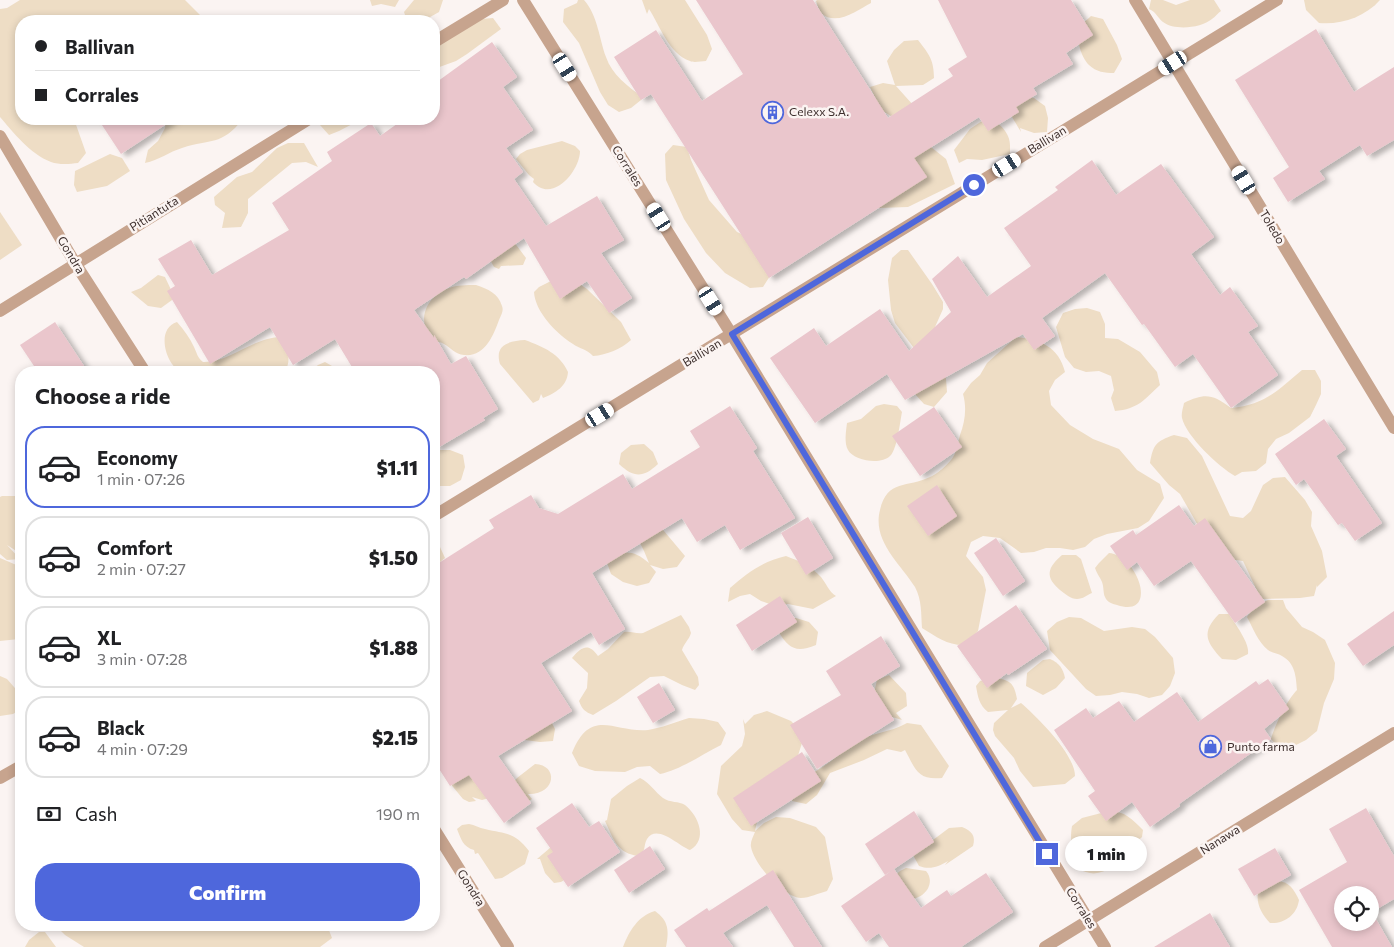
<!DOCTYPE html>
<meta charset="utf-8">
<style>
body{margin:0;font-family:Commissioner,sans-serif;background:#f2f2f2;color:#202124;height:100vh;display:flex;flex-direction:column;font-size:19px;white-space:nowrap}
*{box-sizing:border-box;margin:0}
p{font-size:16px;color:#757577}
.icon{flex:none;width:28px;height:28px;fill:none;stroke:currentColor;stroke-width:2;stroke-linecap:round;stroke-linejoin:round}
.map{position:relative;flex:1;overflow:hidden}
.details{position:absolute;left:15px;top:366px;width:425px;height:565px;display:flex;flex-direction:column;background:#fff;border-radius:20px;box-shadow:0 2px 8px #0003}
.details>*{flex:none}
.guide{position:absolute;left:15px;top:15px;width:425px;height:110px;border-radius:20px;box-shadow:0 2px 8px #0003;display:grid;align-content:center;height:110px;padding:0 20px;background:#fff}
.controls{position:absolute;left:1334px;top:886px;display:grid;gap:10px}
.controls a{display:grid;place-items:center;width:45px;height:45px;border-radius:50%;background:#fff;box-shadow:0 2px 8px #0003;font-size:25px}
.end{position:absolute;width:22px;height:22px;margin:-11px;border:6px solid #4e67dc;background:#fff;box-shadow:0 0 0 2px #fff}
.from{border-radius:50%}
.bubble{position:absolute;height:35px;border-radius:18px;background:#fff;box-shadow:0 2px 8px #0003;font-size:16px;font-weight:800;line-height:35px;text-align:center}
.car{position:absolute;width:15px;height:30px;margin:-15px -8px;border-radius:6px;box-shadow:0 0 4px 1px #0007;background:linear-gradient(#fff 24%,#345 0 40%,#fff 0 76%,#345 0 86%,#fff 0)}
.guide b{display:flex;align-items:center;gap:18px;height:48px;font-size:19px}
.guide b+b{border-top:1px solid #e0e0e0}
.guide i{width:12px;height:12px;background:#202124}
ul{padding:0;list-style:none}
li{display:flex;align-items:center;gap:15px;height:82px;margin:0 10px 8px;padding:0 10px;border:2px solid #e0e0e0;border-radius:20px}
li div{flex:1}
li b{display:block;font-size:19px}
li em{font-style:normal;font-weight:800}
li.active{border-color:#4e67dc}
li>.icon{width:45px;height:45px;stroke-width:1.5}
h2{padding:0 20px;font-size:22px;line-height:60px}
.pay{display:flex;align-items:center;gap:12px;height:55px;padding:0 20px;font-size:19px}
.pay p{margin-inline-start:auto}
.action{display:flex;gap:10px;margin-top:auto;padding:10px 20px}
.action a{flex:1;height:58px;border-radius:20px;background:#4e67dc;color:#fff;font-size:20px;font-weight:800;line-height:58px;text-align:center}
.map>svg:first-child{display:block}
</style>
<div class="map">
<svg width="1394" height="947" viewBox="0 0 1394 947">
<defs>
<filter id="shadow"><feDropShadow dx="5.5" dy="3" stdDeviation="2.5" flood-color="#0004"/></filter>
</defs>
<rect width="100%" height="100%" fill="#fbf4f2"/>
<g fill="#eeddc5">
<path d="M20,0H185L203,18L210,21H21V119H74L86,153L78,163C70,164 59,165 51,162C30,154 14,133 0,117V9L7,8Z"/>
<path d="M370,0H399L395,7L381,4L372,6Z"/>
<path d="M414,0H443L439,12L423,21H407L404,12Z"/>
<path d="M578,0H584C598,16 599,38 606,57C612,75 628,86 642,97L641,100L631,108L619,112L608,105L600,92L579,43L563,22L564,9L577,3Z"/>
<path d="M642,0H685L707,35L712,49L706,61C701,61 694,63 690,61C669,54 660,26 649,9L647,14Z"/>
<path d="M817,0H871V3C858,10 836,27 821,13C819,10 817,4 816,1Z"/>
<path d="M1151,0H1163L1176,5L1190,0H1214L1221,11C1218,13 1215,17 1212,19C1201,28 1175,31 1163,22C1157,17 1156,12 1149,9Z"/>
<path d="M1304,0H1380C1365,17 1341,25 1319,23L1306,10Z"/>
<path d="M1091,16L1103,19L1117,45L1122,59L1114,73C1105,73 1096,72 1089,65C1080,56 1074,34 1082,24C1085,21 1089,18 1091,16Z"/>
<path d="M493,18L501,29L467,54L456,61L434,69V41L481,19Z"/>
<path d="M918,40C929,54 934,60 934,78L923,85L896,86L922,115L901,122L881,110L870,87L883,83L895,85L887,61L894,50L904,41Z"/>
<path d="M1021,94L1034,98L1045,106L1048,118L1047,132L1034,133L1020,128L1021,132L1012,117L1011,103Z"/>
<path d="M875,112L931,147L946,159L955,184L908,207L879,208L854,200Z"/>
<path d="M166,119H243C220,147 212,138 182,148C169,152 159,160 145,163L148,150L158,141L165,128Z"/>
<path d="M319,119H362L339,131L329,135L320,125Z"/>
<path d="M982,121H996C1008,133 1011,137 1010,154L982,160L967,159L959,163L954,150L970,129Z"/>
<path d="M562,141L575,146L580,151C580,171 552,204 533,182L534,179L529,175L516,159L520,154L527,150Z"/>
<path d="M288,143H304L318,167L306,162L292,163L248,199V213L241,227L222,228L225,213L215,205L214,197L237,177L252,172L277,148Z"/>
<path d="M673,145L687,147L691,160L709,200L737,232L750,238L770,276L763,287L750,288L725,273L706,253L684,219L666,180L665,154Z"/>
<path d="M110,154L122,158L130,171L107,186L77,192L74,185L75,171Z"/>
<path d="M0,212L22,245L0,260Z"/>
<path d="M514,242L526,258L523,265L501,266L499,269L494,267L489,258Z"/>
<path d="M901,250H908L932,284L943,302V309L935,327L946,379L947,392L934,407L924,404L915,394L917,352L895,323L891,310L888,280L892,258Z"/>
<path d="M158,275L165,277L173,294L172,300L161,308L148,306L131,292L141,288Z"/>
<path d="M551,281H575L587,289L621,322L631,340C621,349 607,355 593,356C587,349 580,349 573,344C557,334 535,312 534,292L539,287Z"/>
<path d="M476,285C488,289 498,293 502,306C504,311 501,315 499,320C493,336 485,357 464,355C455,354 451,348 444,344C441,342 437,342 433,340V336C431,334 427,331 426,328C419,311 433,293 449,288C457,285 467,285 476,285Z"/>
<path d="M1087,308L1100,312L1105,324V338L1118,339L1140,352L1157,372L1160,385C1144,400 1138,409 1115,411L1111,398L1114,390L1111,376L1099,371L1086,372L1074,368L1065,357L1056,327L1063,313L1075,309Z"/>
<path d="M177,322C184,330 190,338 194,347C197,353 197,357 203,362C230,363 254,336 283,337C288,348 292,363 284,372H181C166,365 155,329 177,322Z"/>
<path d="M1016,337C1040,339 1059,347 1065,372L1055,380L1049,391L1051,405L1070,425L1093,439L1119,449L1137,470L1160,484L1164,498L1149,521L1138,528L1107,534L1094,539L1085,547L1073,550L1060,548H1046L1034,552L1021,553L1000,538L983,536L971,542L966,556L983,577L986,590L978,631L966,645C948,646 937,637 922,628C921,614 922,600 915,587C900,563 872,541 880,510C887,479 908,488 930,477C937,474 946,466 951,460C956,455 958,443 960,435C965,422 967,408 963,394L971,383L980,375L987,363Z"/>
<path d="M525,340C544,347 560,354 568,372C567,386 556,393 543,398L541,394L539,400L533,403L500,364C494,344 510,341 525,340Z"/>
<path d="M325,362L332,366L338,372H309L318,365Z"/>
<path d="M1302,370H1315L1321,381V394L1316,405L1310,417L1289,433L1276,439L1268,449L1266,463L1256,471L1242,472L1235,476C1219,467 1186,436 1182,418C1181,414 1183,408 1184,403C1205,393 1212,394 1231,408C1265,405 1278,390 1302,370Z"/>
<path d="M884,404L897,406L902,412C900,422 897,450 890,456C881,465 854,461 848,450C844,443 846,431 847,423L861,419L876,406Z"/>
<path d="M1174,435L1187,438L1202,456L1230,516L1243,518L1251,511L1263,485L1273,478L1285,477L1305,500L1312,512L1311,526L1322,551L1327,577L1317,587V585L1314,596L1300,598L1261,599L1243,561L1216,557L1180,494L1169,485L1150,463C1153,445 1156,441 1174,435Z"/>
<path d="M644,444L653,452L658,464C643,478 634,478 619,464L621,453L631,445Z"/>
<path d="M437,450H450L463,455L465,467L461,480L450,486H436C431,478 432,458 437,450Z"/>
<path d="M2,496H21V554L7,545L20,559L7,560L0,554V497Z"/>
<path d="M648,512L685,556L677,567L663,569L650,565L656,572L649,583L637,586L623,582L611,574L605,557C625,551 633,549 649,563L644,551L640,543Z"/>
<path d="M434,543L440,547L445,558L434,567Z"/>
<path d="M1109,553C1138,555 1160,619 1117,605C1112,604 1107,602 1105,597C1103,593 1104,587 1102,582C1100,577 1097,574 1095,568L1099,563Z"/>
<path d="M1062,555H1076L1081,559L1092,593C1087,595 1083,599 1077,599C1071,599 1065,594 1060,590C1045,577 1047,568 1062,555Z"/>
<path d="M786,556C799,561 811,566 821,577C826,583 829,592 836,596L813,609L788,604L775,606L761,601L750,594L740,596L728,602L730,588C747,573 763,561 786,556Z"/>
<path d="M0,558L21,567V635L19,639L0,641Z"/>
<path d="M1268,600H1283L1286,608L1302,627L1313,632L1325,640L1335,663L1334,679L1324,703L1317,731L1306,740L1294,746L1280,749L1271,739C1275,725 1287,700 1297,690C1296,676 1295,663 1282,656C1278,653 1272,653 1268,650C1258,642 1253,628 1247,617L1255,606Z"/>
<path d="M1219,614H1229C1235,624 1250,643 1248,654L1236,660L1222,659C1206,642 1201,632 1219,614Z"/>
<path d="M681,615L689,627L691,633C689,640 684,643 682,650L698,677L699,685L695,690L682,685L664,676L650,677L616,701L593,715C585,712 582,709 579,701L587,688L588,673L572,658C582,646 589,643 598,656L608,649L624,632C631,631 636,634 643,633Z"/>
<path d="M1069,617L1081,618L1104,631L1132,627L1145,629L1155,637L1173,658L1175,673L1170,686L1162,695L1149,698L1137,694L1122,692L1110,695L1096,696L1086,689L1050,650L1047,631L1057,622Z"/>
<path d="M796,618L809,622L818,632L816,645C796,653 789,649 778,631L783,620Z"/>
<path d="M1050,659C1059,663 1063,668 1065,678L1056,688L1043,695L1026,686L1027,673L1043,660Z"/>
<path d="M889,675L906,693L907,706L896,713L902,720L889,716L874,693L877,680Z"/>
<path d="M0,676L7,679L21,695V709L13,714L0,716Z"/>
<path d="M994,677C1009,681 1014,681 1017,699L1011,708L1021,703C1037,717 1075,754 1075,776L1065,784L1033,787L1020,771L1014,758L995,736L993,730L994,723L1008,710L988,712C979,705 978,697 976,686L980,681Z"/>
<path d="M767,711L791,721L801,731L802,743L794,768L758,817L755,831L764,823L776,817L790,818L816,827L825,837L833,879L827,891C819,893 809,898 801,898C783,897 754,864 751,847C750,842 753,837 755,832L742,830L732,819L717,794L721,766L742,746L745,734L743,719L745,724L754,715Z"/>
<path d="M549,717L555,729L553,741L540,742L525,740L518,728Z"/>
<path d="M689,718L704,719L718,722L726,733L721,745C703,754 680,770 660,774L650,766L637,767L625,772L595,771L579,766L572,753C591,706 614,733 648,730C661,728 676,722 689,718Z"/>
<path d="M907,723L921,725L949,766L942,778C917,780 916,770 905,750L901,752L887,749L864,760L830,773L817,795L806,804L792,801C801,773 811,777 831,761C838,756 845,748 852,743C869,733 890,733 907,723Z"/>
<path d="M457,760L489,798L482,800L472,797L476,801L469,802L463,799L449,782Z"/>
<path d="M535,764C559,765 556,795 528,794L532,799L526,803L513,783L517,778Z"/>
<path d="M640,778C649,782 655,792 663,798C670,803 679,801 685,805C699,816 708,840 690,850C680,847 657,823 647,839C643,846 647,849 639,856C617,854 613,838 605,821L607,820L611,799L627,786Z"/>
<path d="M1109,811C1125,811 1132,819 1143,830L1142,837C1137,842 1132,846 1127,851C1113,866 1100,882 1077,868C1074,851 1069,844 1072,826L1082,818Z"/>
<path d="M469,824C475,825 479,828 485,829C506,834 515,832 529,851L525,864L502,878L495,879L478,853L475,854L474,850C463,847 461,839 457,829L462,825Z"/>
<path d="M962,827C972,831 976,836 973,846L945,865L948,861C938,867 930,870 919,866L913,855L949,828Z"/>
<path d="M570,831L567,878L561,882L554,883L545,873L540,859H537Z"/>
<path d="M906,868L926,871C936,883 925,898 911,899L889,881L900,871Z"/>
<path d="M1275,881C1288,880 1294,889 1299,900C1297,915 1284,924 1270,923C1262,915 1256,904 1258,893Z"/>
<path d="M655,911C669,921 669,931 666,947H623C629,931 638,916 655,911Z"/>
<path d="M55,925H327L332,938L320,947H84L65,935Z"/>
<path d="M39,932H45L56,947H25L29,940Z"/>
</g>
<g fill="#eac6cc" fill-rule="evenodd" filter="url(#shadow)">
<path d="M696,0H813L888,118L953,76L948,69L967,57L938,0H1071L1093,35L1066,53L1073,64L1033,88L1037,94L1016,107L1019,112L988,131L979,117L914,158L927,177L769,278L651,94L641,100L614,57L656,30L702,101L743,74Z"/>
<path d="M1316,29L1354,92L1394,67V140L1367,156L1360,145L1319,171L1325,179L1288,202L1273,178L1289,167L1235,80Z"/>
<path d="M492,42L517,77L503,87L533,130L506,148L523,172L514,179L546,226L597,196L624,240L601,253L632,298L609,313L587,281L560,299L524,238L466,279L464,277L414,310L434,338V335L451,364L466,356L498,409L483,418L485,420L434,450V372H355L335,339L293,365L270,327L210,364L167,291L175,286L158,259L191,240L212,275L289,230L272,203L332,161L327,152L371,123L380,136L404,119H434V84Z"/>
<path d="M98,119H174L121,154Z"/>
<path d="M1092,160L1116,195L1161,164L1214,237L1191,254L1220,295L1230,287L1258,326L1248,332L1278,375L1231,408L1193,354L1175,367L1144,324L1142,325L1105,273L1042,318L1055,336L1034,350L1023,334L905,400L887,374L815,423L770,358L814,328L826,346L880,309L909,351L951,312L932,279L958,256L987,297L1031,266L1004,228L1058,190L1055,187Z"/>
<path d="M55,322L88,372H38L20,345Z"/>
<path d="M730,406L757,448L753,451L795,518L740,550L725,525L697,542L682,518L592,573L625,629L599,645L591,632L541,663L572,711L498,756L531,803L504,823L469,775L450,786L434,761V566L494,528L489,520L531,495L539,508L558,514L623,474L632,489L700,447L690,431Z"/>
<path d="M934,407L962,447L920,476L892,436Z"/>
<path d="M1324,419L1346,449L1336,456L1382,523L1355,541L1342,523L1338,525L1304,479L1296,485L1275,454Z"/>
<path d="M937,485L957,516L928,536L907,506Z"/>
<path d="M1179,505L1194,526L1205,518L1265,602L1235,623L1191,561L1154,586L1137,562L1127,570L1110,546L1133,530L1136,535Z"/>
<path d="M808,517L833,558L806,575L781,533Z"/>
<path d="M996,538L1025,581L1003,596L974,553Z"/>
<path d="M780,596L797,622L752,651L736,625Z"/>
<path d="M1016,605L1047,649L1008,675L1007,673L987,688L957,646Z"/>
<path d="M1394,611V645L1363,666L1347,644Z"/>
<path d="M881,636L900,666L871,684L894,720L817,769L790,725L841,695L826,671Z"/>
<path d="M1268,679L1289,709L1264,729L1271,739L1179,804L1180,806L1150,827L1132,802L1106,821L1088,796L1095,791L1054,730L1086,708L1093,718L1119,701L1134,722L1177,692L1198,722L1256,681L1259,685Z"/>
<path d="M659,683L675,710L653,723L637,697Z"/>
<path d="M802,752L821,781L751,826L733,798Z"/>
<path d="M572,803L589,827L599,821L620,852L568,887L547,856L553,852L536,828Z"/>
<path d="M1366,808L1394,856V899L1372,912L1392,947H1332L1299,890L1347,862L1329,829ZM1342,895H1370V922H1342Z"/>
<path d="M914,811L934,842L885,875L865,844Z"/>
<path d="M650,846L665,869L629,893L614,870Z"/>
<path d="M1275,848L1291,875L1254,896L1238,869Z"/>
<path d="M894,869L921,908L947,890L951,896L986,873L1013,912L961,947H889L879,933L866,942L841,906Z"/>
<path d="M773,870L822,947H794L767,905L723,933L733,947H686L674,930L707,908L709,911Z"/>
<path d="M1210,913L1230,947H1154Z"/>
</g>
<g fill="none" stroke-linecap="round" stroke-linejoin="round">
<g stroke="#c7a48e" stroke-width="12">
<path d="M523,0L732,335L1105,947"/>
<path d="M1135,0L1394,428"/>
<path d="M434,42L503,0"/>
<path d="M0,136L75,263L145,372"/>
<path d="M0,311L309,119"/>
<path d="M434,516L1277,0"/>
<path d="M0,778L21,766"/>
<path d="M434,829L508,947"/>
<path d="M1045,947L1394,733"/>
</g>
</g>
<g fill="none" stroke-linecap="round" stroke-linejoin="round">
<path stroke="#4e67dc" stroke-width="6" d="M974,185L732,334L1047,854"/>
</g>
<defs>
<symbol id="building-ring" viewBox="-11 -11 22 22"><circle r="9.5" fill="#fbf4f2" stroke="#4e67dc" stroke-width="1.5"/><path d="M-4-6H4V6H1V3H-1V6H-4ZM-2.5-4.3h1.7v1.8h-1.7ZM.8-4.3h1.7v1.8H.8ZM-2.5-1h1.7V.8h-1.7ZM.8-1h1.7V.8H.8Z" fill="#4e67dc"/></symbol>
<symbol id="shop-ring" viewBox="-11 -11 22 22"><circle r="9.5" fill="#fbf4f2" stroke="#4e67dc" stroke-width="1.5"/><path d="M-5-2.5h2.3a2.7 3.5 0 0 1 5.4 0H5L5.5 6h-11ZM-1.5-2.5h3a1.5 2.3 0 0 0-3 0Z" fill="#4e67dc"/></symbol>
</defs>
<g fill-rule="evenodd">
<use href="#building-ring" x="760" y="100" width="25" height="25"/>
<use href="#shop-ring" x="1198" y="734" width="25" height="25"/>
</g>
<g text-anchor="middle" stroke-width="5" stroke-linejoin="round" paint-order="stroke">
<g font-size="12" fill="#3d2f2d" stroke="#fbf4f2" text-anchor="start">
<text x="789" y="116">Celexx S.A.</text>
<text x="1227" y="751">Punto farma</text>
</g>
<g font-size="12" fill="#3d2f2d" stroke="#fbf4f2">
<text transform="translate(1047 140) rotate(-31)" y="4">Ballivan</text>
<text transform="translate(627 166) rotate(58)" y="4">Corrales</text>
<text transform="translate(154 214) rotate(-32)" y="4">Pitiantuta</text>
<text transform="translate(1272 227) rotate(59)" y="4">Toledo</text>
<text transform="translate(71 255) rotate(59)" y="4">Gondra</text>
<text transform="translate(702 353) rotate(-31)" y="4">Ballivan</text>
<text transform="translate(1220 840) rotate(-32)" y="4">Nanawa</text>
<text transform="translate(471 888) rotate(58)" y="4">Gondra</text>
<text transform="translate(1081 908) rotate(58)" y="4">Corrales</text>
</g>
</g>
</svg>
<div class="controls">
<a><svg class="icon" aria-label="locate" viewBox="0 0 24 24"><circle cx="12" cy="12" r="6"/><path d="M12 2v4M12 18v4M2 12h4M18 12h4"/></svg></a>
</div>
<i class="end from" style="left:974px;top:185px"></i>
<i class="end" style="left:1047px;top:854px"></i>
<div class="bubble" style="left:1065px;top:836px;width:82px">1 min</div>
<i class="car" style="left:1173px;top:63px;rotate:238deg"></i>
<i class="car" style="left:565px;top:67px;rotate:148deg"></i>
<i class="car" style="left:1007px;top:165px;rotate:59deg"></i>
<i class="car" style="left:1244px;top:180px;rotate:329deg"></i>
<i class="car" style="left:659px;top:217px;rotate:328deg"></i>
<i class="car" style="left:711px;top:301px;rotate:148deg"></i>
<i class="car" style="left:600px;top:415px;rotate:59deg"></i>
<div class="guide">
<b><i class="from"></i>Ballivan</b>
<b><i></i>Corrales</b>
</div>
<section class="details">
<h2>Choose a ride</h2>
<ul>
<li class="active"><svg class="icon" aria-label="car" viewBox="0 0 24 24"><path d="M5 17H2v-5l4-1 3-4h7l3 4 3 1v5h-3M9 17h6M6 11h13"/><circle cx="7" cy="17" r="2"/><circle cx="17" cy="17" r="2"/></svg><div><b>Economy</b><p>1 min · 07:26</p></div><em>$1.11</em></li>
<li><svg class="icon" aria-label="car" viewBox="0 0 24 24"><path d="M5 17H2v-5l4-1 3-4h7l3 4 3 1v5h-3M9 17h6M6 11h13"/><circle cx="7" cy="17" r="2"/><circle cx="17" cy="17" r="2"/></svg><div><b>Comfort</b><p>2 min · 07:27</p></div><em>$1.50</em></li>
<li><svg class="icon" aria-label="car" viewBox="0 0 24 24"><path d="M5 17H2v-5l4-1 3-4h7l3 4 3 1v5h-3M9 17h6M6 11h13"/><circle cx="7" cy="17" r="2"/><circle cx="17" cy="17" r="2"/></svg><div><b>XL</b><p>3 min · 07:28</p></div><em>$1.88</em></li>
<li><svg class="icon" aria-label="car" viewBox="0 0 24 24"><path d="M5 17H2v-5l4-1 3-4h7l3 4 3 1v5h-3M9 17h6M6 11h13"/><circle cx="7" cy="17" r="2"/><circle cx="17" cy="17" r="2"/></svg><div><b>Black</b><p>4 min · 07:29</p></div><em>$2.15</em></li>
</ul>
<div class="pay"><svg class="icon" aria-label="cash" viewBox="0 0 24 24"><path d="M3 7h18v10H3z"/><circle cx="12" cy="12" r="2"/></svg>Cash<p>190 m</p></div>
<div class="action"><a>Confirm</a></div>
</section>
</div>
